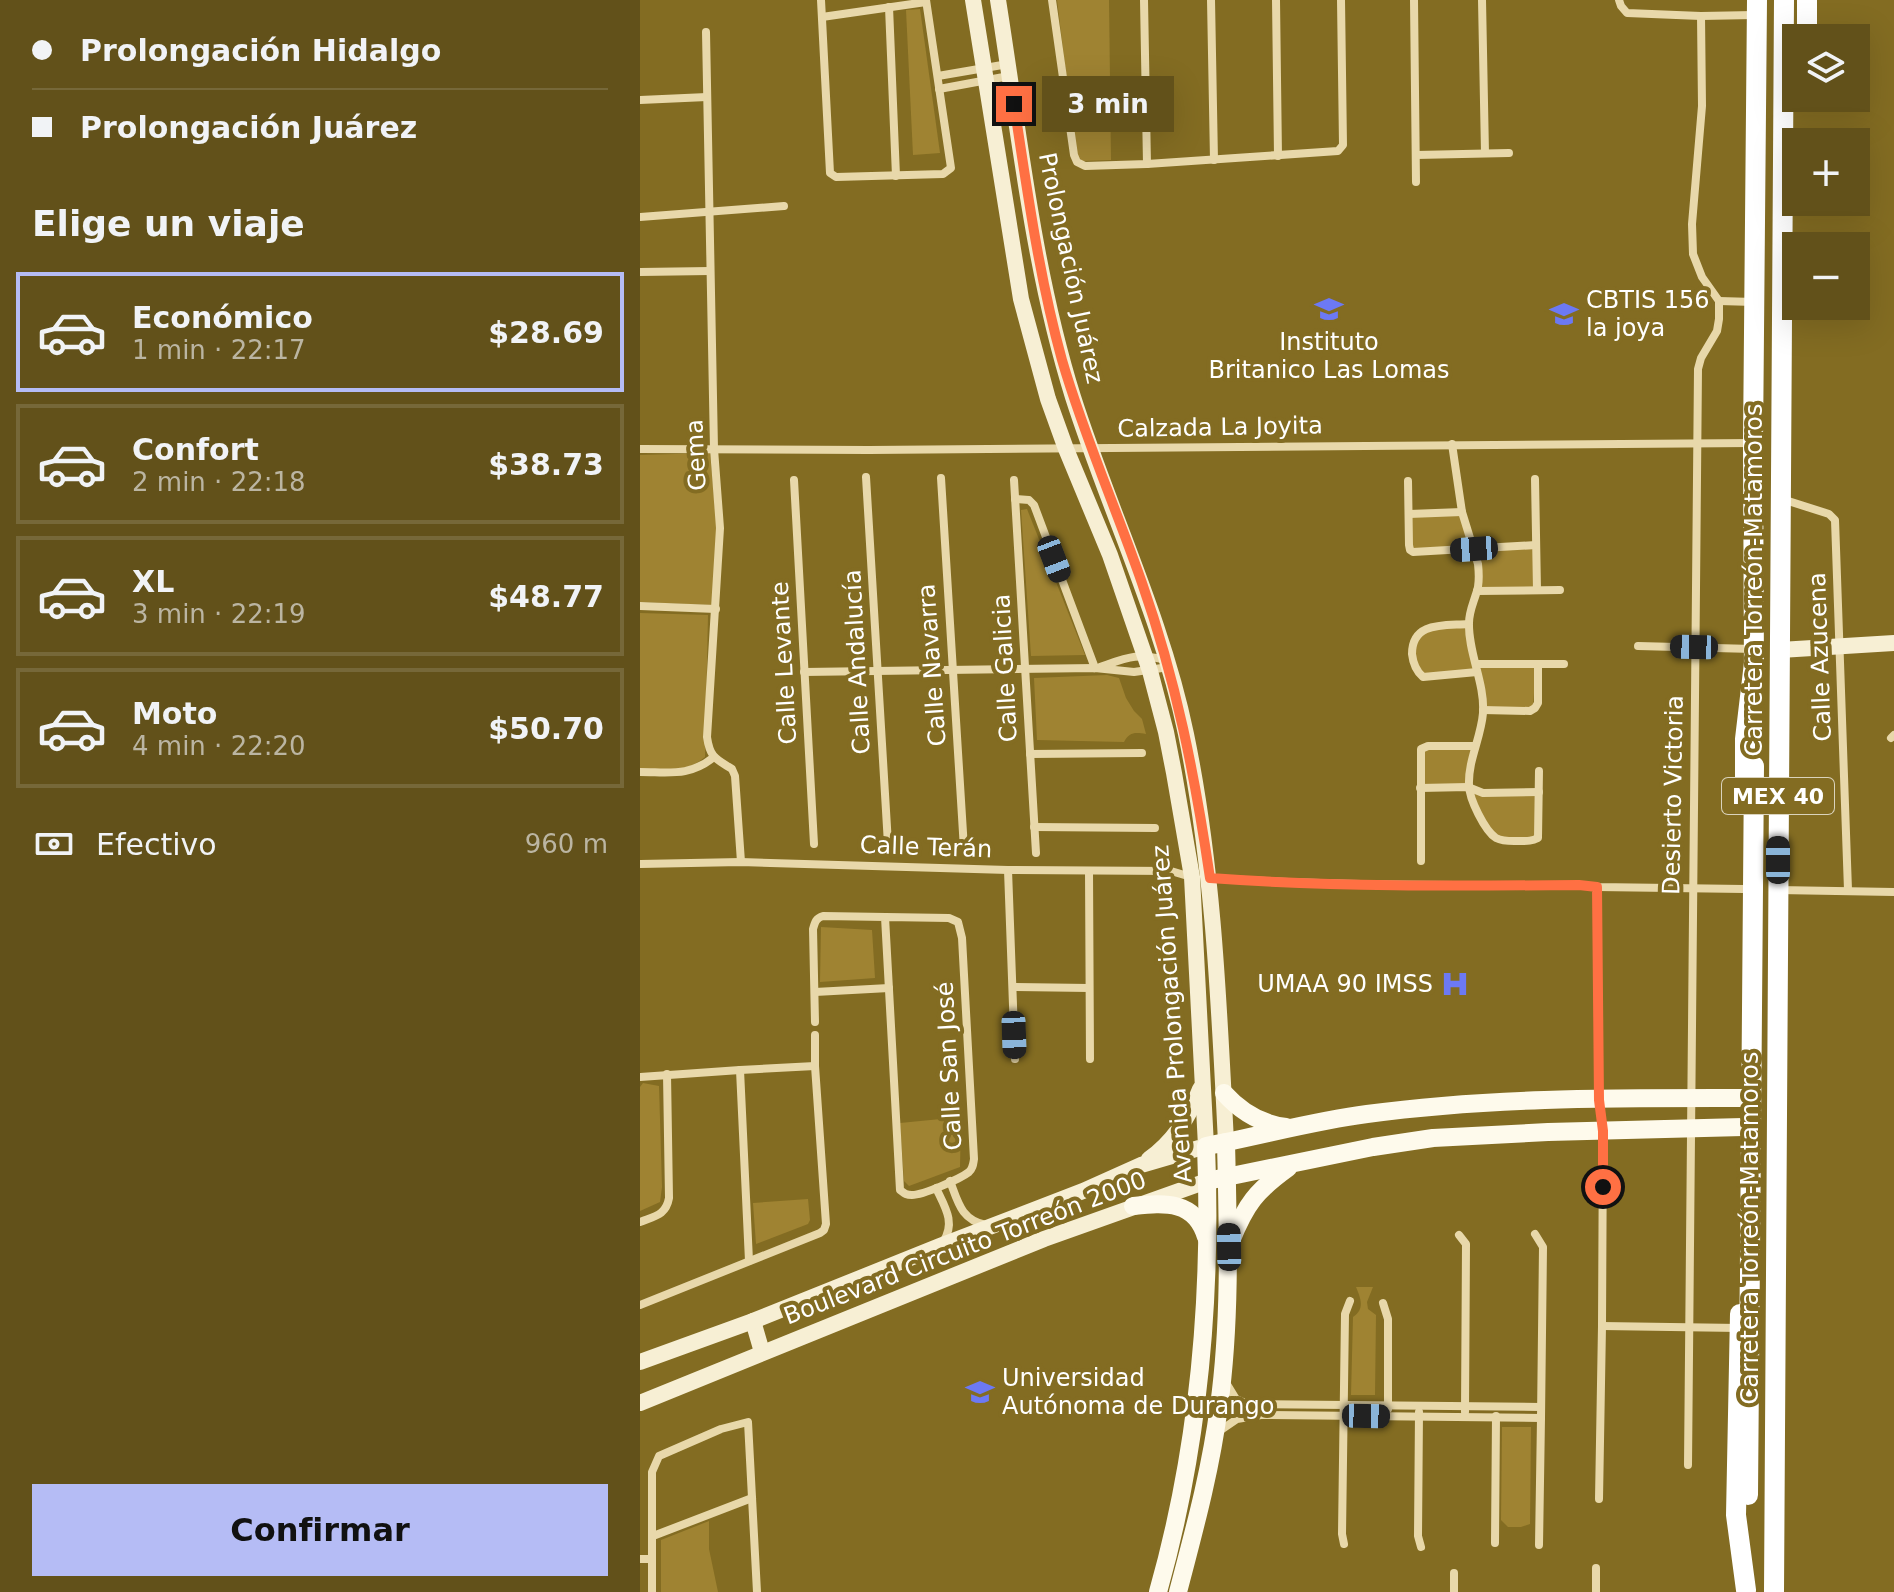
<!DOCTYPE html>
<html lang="es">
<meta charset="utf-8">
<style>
body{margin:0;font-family:"DejaVu Sans",sans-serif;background:#6b5b27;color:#f1f3f6;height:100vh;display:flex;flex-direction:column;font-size:30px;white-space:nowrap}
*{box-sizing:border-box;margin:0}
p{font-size:26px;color:#bbb5a2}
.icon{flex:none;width:44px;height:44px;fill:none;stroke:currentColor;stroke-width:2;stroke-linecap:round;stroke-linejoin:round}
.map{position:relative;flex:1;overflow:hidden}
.sheet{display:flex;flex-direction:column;background:#62511a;width:640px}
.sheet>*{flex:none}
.hud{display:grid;align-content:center;height:176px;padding:0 32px;background:#62511a}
.controls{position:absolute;left:1142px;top:24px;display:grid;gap:16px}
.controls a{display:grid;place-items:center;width:88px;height:88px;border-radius:0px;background:#62511a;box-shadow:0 8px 32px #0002;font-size:40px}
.end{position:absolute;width:36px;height:36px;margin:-18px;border:10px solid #ff7043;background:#111;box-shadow:0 0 0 4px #111}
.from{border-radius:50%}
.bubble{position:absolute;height:56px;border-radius:0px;background:#62511a;box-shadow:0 8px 32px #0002;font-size:26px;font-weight:700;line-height:56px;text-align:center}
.car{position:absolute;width:24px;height:48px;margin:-24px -12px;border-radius:10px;box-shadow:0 0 6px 2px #0007;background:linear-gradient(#222 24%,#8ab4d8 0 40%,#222 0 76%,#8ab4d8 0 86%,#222 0)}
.hud b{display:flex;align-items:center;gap:28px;height:76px;font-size:30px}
.hud b+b{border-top:2px solid #766839}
.hud i{width:20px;height:20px;background:#f1f3f6}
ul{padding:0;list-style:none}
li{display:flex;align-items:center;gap:24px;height:120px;margin:0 16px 12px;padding:0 16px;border:4px solid #766839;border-radius:0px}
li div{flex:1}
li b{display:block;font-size:30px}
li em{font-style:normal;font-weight:700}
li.active{border-color:#b5bcf5}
li>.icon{width:72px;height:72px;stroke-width:1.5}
h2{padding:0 32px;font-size:36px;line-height:96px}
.pay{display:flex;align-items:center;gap:20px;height:88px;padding:0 32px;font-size:30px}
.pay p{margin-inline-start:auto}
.primary-button{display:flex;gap:16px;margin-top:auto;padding:16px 32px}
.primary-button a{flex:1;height:92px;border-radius:0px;background:#b5bcf5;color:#111;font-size:32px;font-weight:700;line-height:92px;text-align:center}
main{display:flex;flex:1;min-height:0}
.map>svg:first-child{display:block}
</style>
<main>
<section class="sheet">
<div class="hud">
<b><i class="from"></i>Prolongación Hidalgo</b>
<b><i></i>Prolongación Juárez</b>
</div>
<h2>Elige un viaje</h2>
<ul>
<li class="active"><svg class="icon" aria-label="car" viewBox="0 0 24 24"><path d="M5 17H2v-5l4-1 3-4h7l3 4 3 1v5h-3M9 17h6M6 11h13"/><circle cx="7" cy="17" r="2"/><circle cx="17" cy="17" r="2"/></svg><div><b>Económico</b><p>1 min · 22:17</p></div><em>$28.69</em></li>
<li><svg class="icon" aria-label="car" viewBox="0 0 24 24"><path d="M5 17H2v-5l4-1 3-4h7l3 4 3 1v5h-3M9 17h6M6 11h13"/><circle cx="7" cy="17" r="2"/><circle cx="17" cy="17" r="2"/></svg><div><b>Confort</b><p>2 min · 22:18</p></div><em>$38.73</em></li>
<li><svg class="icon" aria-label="car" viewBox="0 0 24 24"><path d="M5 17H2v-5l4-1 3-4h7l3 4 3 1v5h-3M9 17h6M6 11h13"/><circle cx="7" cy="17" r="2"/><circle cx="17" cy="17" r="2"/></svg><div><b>XL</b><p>3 min · 22:19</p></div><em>$48.77</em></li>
<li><svg class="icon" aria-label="car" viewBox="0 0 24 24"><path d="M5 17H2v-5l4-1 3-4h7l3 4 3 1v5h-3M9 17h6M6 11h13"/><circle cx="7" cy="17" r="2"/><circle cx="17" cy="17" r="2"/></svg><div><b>Moto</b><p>4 min · 22:20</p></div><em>$50.70</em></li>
</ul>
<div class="pay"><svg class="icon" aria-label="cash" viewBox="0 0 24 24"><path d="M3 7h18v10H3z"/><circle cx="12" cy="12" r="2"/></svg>Efectivo<p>960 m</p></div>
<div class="primary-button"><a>Confirmar</a></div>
</section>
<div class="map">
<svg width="1254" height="1592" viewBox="0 0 1254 1592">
<rect width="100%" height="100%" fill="#836c22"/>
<g fill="#9f8332">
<path d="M417,0H469L471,160L442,161L436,154Z"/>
<path d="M280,9L300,153L273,155L266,10Z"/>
<path d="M70,453L77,530L72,605L0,602V455Z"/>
<path d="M387,509L445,655L391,656L381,510Z"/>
<path d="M821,514L831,547L772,549L770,516Z"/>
<path d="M894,547L895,589H840L836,550Z"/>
<path d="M0,613L68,615L65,757C45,774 25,769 0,770Z"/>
<path d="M827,626L835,671L785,675L775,660L776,642L785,631Z"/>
<path d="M896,666L893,707L845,709L839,667Z"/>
<path d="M467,675L479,678L486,698L494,711L502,719L506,734C495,732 489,732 484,742L397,740L394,678Z"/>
<path d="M833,748L827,785L782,787L784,749Z"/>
<path d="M834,793L897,794L895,838H859C847,824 837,811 834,793Z"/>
<path d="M181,927L232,930L235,978L180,982Z"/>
<path d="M3,1083L19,1086L22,1187L20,1202L0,1211V1087Z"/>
<path d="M321,1117L320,1167L269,1186L264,1181L260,1123Z"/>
<path d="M168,1199L170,1220L168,1224L116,1244L113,1203Z"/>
<path d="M716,1287H733L727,1302L728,1309L736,1315L735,1395H711L713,1317C725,1309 721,1299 716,1287Z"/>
<path d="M862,1427H891L890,1524L881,1527H868L861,1520Z"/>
<path d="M69,1521V1549L78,1592H21V1540Z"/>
</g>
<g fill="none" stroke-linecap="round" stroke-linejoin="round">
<g stroke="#e8d8aa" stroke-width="8">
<path d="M181,0L190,173L196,177L303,174L311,168L286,0"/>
<path d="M412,0L434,155L437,162L445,166L507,164L698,151L703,145L701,0"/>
<path d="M504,0L507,164"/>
<path d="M571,0L574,160"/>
<path d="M636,0L638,156"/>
<path d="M774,0L776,182"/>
<path d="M842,0L845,153"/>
<path d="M979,0L981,6L987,13L1061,16L1114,15"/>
<path d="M249,7L256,176"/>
<path d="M182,17L286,2"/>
<path d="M66,32L74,449L80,528L67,737C70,758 76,759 92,769L95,776L101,862"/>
<path d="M298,76L368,64"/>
<path d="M299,89L369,76"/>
<path d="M0,100L67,97"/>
<path d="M776,155L869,153"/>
<path d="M0,217L144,206"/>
<path d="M0,272L70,271"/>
<path d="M1079,301L1114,302"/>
<path d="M812,444L822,512L838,564C839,573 840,584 836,594C833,604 829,612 829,623C828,653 845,683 843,713C841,738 828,760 829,785C829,799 845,831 856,838C864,842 873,841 880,841C888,841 892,841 898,838L899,771"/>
<path d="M0,449L229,450L1112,443"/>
<path d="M226,477L248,844"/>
<path d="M301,478L324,849"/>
<path d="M895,479L897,590"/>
<path d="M154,480L174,844"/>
<path d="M374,480L396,853"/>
<path d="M768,481L769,545L770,550L773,552L896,545"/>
<path d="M375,499L389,500L394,505L455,668"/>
<path d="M1142,499L1189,514L1195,520L1208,890"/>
<path d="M769,514L822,512"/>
<path d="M837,591L920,590"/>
<path d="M0,606L76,609"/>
<path d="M828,624C805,626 772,621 772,654C773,663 776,671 783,677L837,672"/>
<path d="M998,646L1113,649"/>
<path d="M836,664H924"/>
<path d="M460,667C489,657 496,653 527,660"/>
<path d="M164,672L455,668L494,672L529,667"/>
<path d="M843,710L890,711L895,708L898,703V664"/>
<path d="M1251,738L1254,735"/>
<path d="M390,754L502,753"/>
<path d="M0,772C30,772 49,777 74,757"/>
<path d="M780,788L828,787L843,793L899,792"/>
<path d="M394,827L515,828"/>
<path d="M781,861V749L788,746H835"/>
<path d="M0,864L101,862L368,870L531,871L551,877"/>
<path d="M368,870L375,1059"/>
<path d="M449,871L450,1059"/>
<path d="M569,878C692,886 816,885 939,885L957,887L1104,889"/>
<path d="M957,887L959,1100L963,1131L962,1326L959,1499"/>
<path d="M1138,890L1254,892"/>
<path d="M373,987L449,988"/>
<path d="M175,992L249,988"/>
<path d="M175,1022L173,929C175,922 176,918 183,916L309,918L318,922L322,938L334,1159C333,1165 333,1168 329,1172C320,1179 283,1195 272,1195C265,1195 264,1193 260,1190L245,917"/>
<path d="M100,1070L109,1261"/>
<path d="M0,1077L100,1070L175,1066"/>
<path d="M310,1181C318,1202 321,1220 346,1225"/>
<path d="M296,1188C305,1207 316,1223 303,1242"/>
<path d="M0,1222C15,1216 26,1215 29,1198L27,1074"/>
<path d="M819,1235L826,1244L825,1412"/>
<path d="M743,1303L748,1319V1409"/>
<path d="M0,1305L180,1233L184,1230L186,1224L175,1066V1035"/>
<path d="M962,1326L1099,1328"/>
<path d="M585,1381L596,1399L607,1404L901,1407"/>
<path d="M779,1412L778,1536L781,1547"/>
<path d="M578,1432L597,1419L621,1415L901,1418L903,1247L895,1234"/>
<path d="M1048,1465L1058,369L1061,358L1077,331L1079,319V301L1062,277L1053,254L1052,224L1062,106L1061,16"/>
<path d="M13,1536L112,1498"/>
<path d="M855,1543L856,1416"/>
<path d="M704,1544L702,1534L705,1314L710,1301"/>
<path d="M899,1545L901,1418"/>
<path d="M0,1559H12"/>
<path d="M814,1573V1592"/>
<path d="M12,1592V1472L19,1456L81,1429L108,1422L117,1592"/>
<path d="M956,1592V1568"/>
</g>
<g stroke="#f7efd4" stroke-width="16">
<path d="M358,0C379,132 393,269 433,397C469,510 522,618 546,734C574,869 579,1006 586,1142"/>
<path d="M1140,650L1254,643"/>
<path d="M509,1159C534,1141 549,1118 560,1089"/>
<path d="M113,1321L122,1352"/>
<path d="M0,1362L113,1321L300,1246L443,1191L501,1165L566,1146L552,877L534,773L526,732L510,671L470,555L426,449L408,399L381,299L333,0"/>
<path d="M0,1403L404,1239L567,1181"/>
</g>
<g stroke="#fefaec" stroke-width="18">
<path d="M584,1093C601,1112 621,1124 646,1127"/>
<path d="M567,1181L733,1147L793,1138L908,1132L1103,1127"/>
<path d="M493,1206C525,1203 555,1200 566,1237"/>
<path d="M591,1241C606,1204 616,1191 648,1168"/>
<path d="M518,1592C559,1447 572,1296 566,1146C620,1136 673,1121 727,1114C851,1097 978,1098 1103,1098"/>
<path d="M538,1592C554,1531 571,1469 579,1406C591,1319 588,1230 586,1142"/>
</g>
<g stroke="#fff" stroke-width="20">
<path d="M1167,0V38"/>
<path d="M1114,676L1113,443L1117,0"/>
<path d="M1105,790V739L1114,663"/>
<path d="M1100,1314L1096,1515L1106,1590"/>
<path d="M1134,1592L1144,0"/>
</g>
<path stroke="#fff" stroke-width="20" d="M1108,1495L1114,766"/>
</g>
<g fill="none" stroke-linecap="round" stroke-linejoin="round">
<path stroke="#ff7043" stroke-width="10" d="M374,104C387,189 399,277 422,360C444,436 476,508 502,583C536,680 555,776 570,878C692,887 816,886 939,885L957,887L959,1100L963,1131V1187"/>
</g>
<defs>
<symbol id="school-bare" viewBox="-9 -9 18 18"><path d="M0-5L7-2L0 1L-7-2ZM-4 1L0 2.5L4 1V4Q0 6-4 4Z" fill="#6c79f4" stroke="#836c22" stroke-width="2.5" paint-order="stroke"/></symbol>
<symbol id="hospital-bare" viewBox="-9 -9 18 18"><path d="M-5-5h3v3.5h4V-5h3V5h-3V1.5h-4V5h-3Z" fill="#6c79f4" stroke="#836c22" stroke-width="2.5" paint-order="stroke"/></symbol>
<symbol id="university-bare" viewBox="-9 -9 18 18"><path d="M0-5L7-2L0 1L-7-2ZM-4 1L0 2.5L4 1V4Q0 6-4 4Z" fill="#6c79f4" stroke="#836c22" stroke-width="2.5" paint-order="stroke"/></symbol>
</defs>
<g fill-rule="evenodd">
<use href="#school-bare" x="669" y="289" width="40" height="40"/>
<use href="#school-bare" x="904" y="294" width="40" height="40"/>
<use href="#hospital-bare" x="795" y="964" width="40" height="40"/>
<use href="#university-bare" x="320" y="1372" width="40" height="40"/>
</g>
<g text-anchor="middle" stroke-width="8" stroke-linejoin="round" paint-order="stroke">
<rect fill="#836c22" stroke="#dad3bd" stroke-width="2" x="1082" y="778" width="112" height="36" rx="6"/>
<g font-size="22" font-weight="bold" fill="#fff">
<text x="1138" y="804">MEX 40</text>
</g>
<g font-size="24" fill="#fff" stroke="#836c22">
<text transform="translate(431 268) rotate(78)" y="8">Prolongación Juárez</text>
<text transform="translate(580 427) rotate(-1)" y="8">Calzada La Joyita</text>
<text transform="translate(56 455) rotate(-93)" y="8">Gema</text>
<text transform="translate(1114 580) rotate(-90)" y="8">Carretera Torreón-Matamoros</text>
<text transform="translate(1180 657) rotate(-92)" y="8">Calle Azucena</text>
<text transform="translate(217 662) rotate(-93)" y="8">Calle Andalucía</text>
<text transform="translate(144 663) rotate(-93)" y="8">Calle Levante</text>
<text transform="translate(292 665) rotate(-94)" y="8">Calle Navarra</text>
<text transform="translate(365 668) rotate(-93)" y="8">Calle Galicia</text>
<text transform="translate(1033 795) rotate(-89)" y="8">Desierto Victoria</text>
<text transform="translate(286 847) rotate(2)" y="8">Calle Terán</text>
<text transform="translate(532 1014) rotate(-94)" y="8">Avenida Prolongación Juárez</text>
<text transform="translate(309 1066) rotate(-93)" y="8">Calle San José</text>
<text transform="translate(1110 1228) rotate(-90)" y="8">Carretera Torreón-Matamoros</text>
<text transform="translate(325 1248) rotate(-21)" y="8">Boulevard Circuito Torreón 2000</text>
</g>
<g font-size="24" fill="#fff" stroke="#836c22" text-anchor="start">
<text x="946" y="308">CBTIS 156<tspan x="946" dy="28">la joya</tspan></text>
<text x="689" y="350" text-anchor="middle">Instituto<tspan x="689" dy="28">Britanico Las Lomas</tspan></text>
<text x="793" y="992" text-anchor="end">UMAA 90 IMSS</text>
<text x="362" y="1386">Universidad<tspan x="362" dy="28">Autónoma de Durango</tspan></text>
</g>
</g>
</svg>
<div class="controls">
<a><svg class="icon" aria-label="layers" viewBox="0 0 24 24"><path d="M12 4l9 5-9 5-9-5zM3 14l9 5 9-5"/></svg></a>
<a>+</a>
<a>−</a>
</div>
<i class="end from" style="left:963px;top:1187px"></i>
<i class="end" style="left:374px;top:104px"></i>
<div class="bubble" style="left:402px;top:76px;width:132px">3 min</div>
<i class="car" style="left:834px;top:549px;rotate:266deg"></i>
<i class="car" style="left:414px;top:559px;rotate:159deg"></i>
<i class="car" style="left:1054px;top:647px;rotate:271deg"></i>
<i class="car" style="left:1138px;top:860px;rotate:0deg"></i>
<i class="car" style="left:374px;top:1035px;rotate:178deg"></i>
<i class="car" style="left:589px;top:1247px;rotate:359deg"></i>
<i class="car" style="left:726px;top:1416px;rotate:91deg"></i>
</div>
</main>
